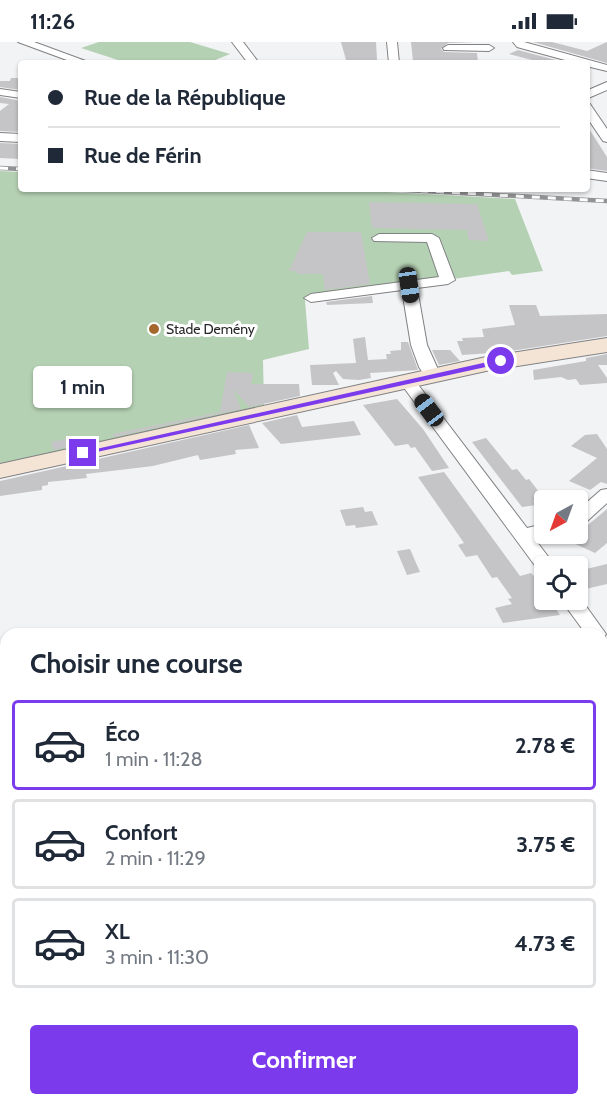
<!DOCTYPE html>
<html lang="fr">
<meta charset="utf-8">
<style>
body{margin:0;font-family:Cabin,sans-serif;background:#f6f6f7;color:#1f2937;height:100vh;display:flex;flex-direction:column;font-size:22px;white-space:nowrap}
*{box-sizing:border-box;margin:0}
p{font-size:20px;color:#747a83}
.icon{flex:none;width:33px;height:33px;fill:none;stroke:currentColor;stroke-width:2;stroke-linecap:round;stroke-linejoin:round}
.map{position:relative;flex:1;overflow:hidden}
.sheet{position:absolute;left:0px;top:586px;width:608px;height:478px;display:flex;flex-direction:column;background:#fff;border-radius:18px 18px 0 0;box-shadow:0 2px 4px #0004}
.sheet>*{flex:none}
.top-card{position:absolute;left:18px;top:18px;width:572px;height:132px;border-radius:6px;box-shadow:0 2px 4px #0004;display:grid;align-content:center;height:132px;padding:0 30px;background:#fff}
.needle{width:39px;rotate:221deg}
.fabs{position:absolute;left:534px;top:448px;display:grid;gap:12px}
.fabs a{display:grid;place-items:center;width:54px;height:54px;border-radius:6px;background:#fff;box-shadow:0 2px 4px #0004;font-size:30px}
.end{position:absolute;width:27px;height:27px;margin:-14px;border:8px solid #7c3aed;background:#fff;box-shadow:0 0 0 3px #fff}
.from{border-radius:50%}
.bubble{position:absolute;height:42px;border-radius:6px;background:#fff;box-shadow:0 2px 4px #0004;font-size:20px;font-weight:700;line-height:42px;text-align:center}
.car{position:absolute;width:18px;height:36px;margin:-18px -9px;border-radius:8px;box-shadow:0 0 4px 2px #0007;background:linear-gradient(#222 24%,#8ab4d8 0 40%,#222 0 76%,#8ab4d8 0 86%,#222 0)}
.top-card b{display:flex;align-items:center;gap:21px;height:57px;font-size:22px}
.top-card b+b{border-top:2px solid #e0e1e3}
.top-card i{width:15px;height:15px;background:#1f2937}
ul{padding:0;list-style:none}
li{display:flex;align-items:center;gap:18px;height:90px;margin:0 12px 9px;padding:0 18px;border:3px solid #e0e1e3;border-radius:6px}
li div{flex:1}
li b{display:block;font-size:22px}
li em{font-style:normal;font-weight:700}
li.current{border-color:#7c3aed}
li>.icon{width:54px;height:54px;stroke-width:1.5}
h2{padding:0 30px;font-size:27px;line-height:72px}
.action{display:flex;gap:12px;margin-top:auto;padding:12px 30px}
.action a{flex:1;height:69px;border-radius:6px;background:#7c3aed;color:#fff;font-size:24px;font-weight:700;line-height:69px;text-align:center}
.status{display:flex;justify-content:space-between;align-items:center;height:42px;padding:0 30px;background:#fff;direction:ltr}
.status svg{height:16px;fill:currentColor}
.map>svg:first-child{display:block}
</style>
<div class="status"><b>11:26</b><svg viewBox="0 0 49 12"><path d="M0 12V9h3v3zM5 12V6h3v6zM10 12V3h3v9zM15 12V0h3v12zM26 1h20v11H26zM47 4h2v5h-2z"/></svg></div>
<div class="map">
<svg width="607" height="1064" viewBox="0 0 607 1064">
<rect width="100%" height="100%" fill="#f1f3f5"/>
<g fill="#b5d1b3">
<path d="M99,0H190L230,12L208,21H127L81,6Z"/>
<path d="M0,129L21,130V147H333L515,157L543,229L512,233L509,229L305,258L309,307L263,318L264,363L0,422Z"/>
</g>
<g fill="#c5c4c6">
<path d="M341,0H376L377,18H346Z"/>
<path d="M411,0H475L448,1L441,7L444,10L477,11L478,21L413,19Z"/>
<path d="M533,0H552L587,9L607,0V21Z"/>
<path d="M518,8L567,21H543L509,12Z"/>
<path d="M11,36H21V48L0,45V39H10Z"/>
<path d="M0,55L21,59V90L0,89V69L9,62L0,61Z"/>
<path d="M586,82L607,115V129L586,126Z"/>
<path d="M0,101L21,102V117L0,116Z"/>
<path d="M369,160L477,162L489,199L469,198L467,188L372,186Z"/>
<path d="M307,190H361L370,242L325,248L323,232H297V229H289Z"/>
<path d="M372,254L373,261L327,263L326,260Z"/>
<path d="M509,263H536L540,274L607,272V294L505,310L462,313L457,299H463L462,296L484,295L482,287L515,283Z"/>
<path d="M365,295L368,318L387,317L386,312H391L390,309L401,308V300H408L418,328L370,331L371,336L359,338L343,337L336,329L333,331L339,343H312L310,323L356,321L353,297Z"/>
<path d="M432,308H450L460,319L439,323Z"/>
<path d="M607,312V323H598L607,336V341L580,343L576,337L568,338L561,335L534,338L533,328L586,319V316Z"/>
<path d="M227,330L253,331L251,342H299L300,354L249,365L233,347L241,367L114,395L113,392L220,370Z"/>
<path d="M397,357L423,387L449,426L432,429L415,405L411,406L408,402L395,404L363,363Z"/>
<path d="M297,373L302,385L354,379L361,393L281,402L262,381Z"/>
<path d="M249,383L259,406L235,408L236,412L200,418L198,413L153,424L86,432L87,436L48,440V443L42,444V448L0,454V439Z"/>
<path d="M597,392L607,407V442L601,440L590,448L569,439L597,416L571,404L585,393Z"/>
<path d="M75,395L79,402L54,408L51,400Z"/>
<path d="M486,396L512,428L517,427L526,438L529,437L546,459H533L536,463L522,465L472,400Z"/>
<path d="M444,430L520,534L531,531L534,534L544,550V558H550L560,573L503,581L495,566L512,562L508,557L512,556L497,535L492,536L477,513L466,515L458,503L464,501L418,435Z"/>
<path d="M363,465L365,470L372,469L378,483L356,486L355,483L346,484L340,468Z"/>
<path d="M607,467V501L595,511L569,499Z"/>
<path d="M410,507L420,530L407,533L397,509Z"/>
<path d="M607,522V542L581,548L578,543V529Z"/>
</g>
<g fill="none" stroke-linecap="round" stroke-linejoin="round">
<defs>
<g id="street">
<path d="M18,0H34L91,21H75Z"/>
<path d="M232,0H243L259,21H248Z"/>
<path d="M387,0H397L399,21H389Z"/>
<path d="M513,0H524L607,23V29L586,24V21H576L517,5Z"/>
<path d="M448,3H489L494,6L489,9L444,8L443,6Z"/>
<path d="M607,40V48L586,57V49Z"/>
<path d="M0,47L21,50V56L0,53Z"/>
<path d="M586,61L590,62L607,87V100L603,99L586,74Z"/>
<path d="M0,91L21,92V100L0,99Z"/>
<path d="M586,128L607,131V139L586,136Z"/>
<path d="M379,192H432L439,196L455,238L448,242L417,246L427,303L441,334L439,337H427L419,325L411,303L402,248L311,260L304,256L311,252L439,235L427,200L374,199L372,196Z"/>
<path d="M407,334L413,336L527,486L544,482V492H551L534,496L556,525H544V531L539,529L399,339Z"/>
<path d="M607,447V461L585,481L578,483V468L601,448Z"/>
<path d="M578,553L606,592L603,597H602V592H586L561,558H578Z"/>
<rect x="163" y="1059" width="28" height="5"/>
</g>
<g id="secondary">
<path d="M607,296V310L486,329L0,436V422L486,315Z"/>
<rect x="602" y="636" width="5" height="20"/>
<path d="M6,805V831L0,833V807Z"/>
</g>
</defs>
<use href="#street" stroke="#808183" stroke-width="2"/>
<use href="#secondary" stroke="#808183" stroke-width="2"/>
<use href="#street" fill="#fff" fill-rule="evenodd"/>
<use href="#secondary" fill="#f4e4d5" fill-rule="evenodd"/>
<defs>
<g id="rail">
<path d="M0,126L21,127"/>
<path d="M388,147L607,159"/>
</g>
</defs>
<use href="#rail" stroke="#929394" stroke-width="4.5"/>
<use href="#rail" stroke="#fff" stroke-width="3" stroke-dasharray="8" stroke-linecap="butt"/>
</g>
<path fill="#7c3aed" d="M501,317L504,318V321L83,413L78,411Z"/>
<circle fill="#a4672c" stroke="#fff" stroke-width="2" cx="154" cy="287" r="6"/>
<g text-anchor="middle" stroke-width="6" stroke-linejoin="round" paint-order="stroke">
<g font-size="14" fill="#282829" stroke="#fff" text-anchor="start">
<text x="166" y="292">Stade Demény</text>
</g>
</g>
</svg>
<div class="fabs">
<a><svg class="needle" viewBox="-14 -14 28 28"><path d="M0-13l5 13h-10z" fill="#e53935"/><path d="M0 13l5-13h-10z" fill="#747a83"/></svg></a>
<a><svg class="icon" aria-label="locate" viewBox="0 0 24 24"><circle cx="12" cy="12" r="6"/><path d="M12 2v4M12 18v4M2 12h4M18 12h4"/></svg></a>
</div>
<i class="end from" style="left:501px;top:319px"></i>
<i class="end" style="left:83px;top:411px"></i>
<div class="bubble" style="left:33px;top:324px;width:99px">1 min</div>
<i class="car" style="left:409px;top:243px;rotate:172deg"></i>
<i class="car" style="left:429px;top:368px;rotate:323deg"></i>
<div class="top-card">
<b><i class="from"></i>Rue de la République</b>
<b><i></i>Rue de Férin</b>
</div>
<section class="sheet">
<h2>Choisir une course</h2>
<ul>
<li class="current"><svg class="icon" aria-label="car" viewBox="0 0 24 24"><path d="M5 17H2v-5l4-1 3-4h7l3 4 3 1v5h-3M9 17h6M6 11h13"/><circle cx="7" cy="17" r="2"/><circle cx="17" cy="17" r="2"/></svg><div><b>Éco</b><p>1 min · 11:28</p></div><em>2.78 €</em></li>
<li><svg class="icon" aria-label="car" viewBox="0 0 24 24"><path d="M5 17H2v-5l4-1 3-4h7l3 4 3 1v5h-3M9 17h6M6 11h13"/><circle cx="7" cy="17" r="2"/><circle cx="17" cy="17" r="2"/></svg><div><b>Confort</b><p>2 min · 11:29</p></div><em>3.75 €</em></li>
<li><svg class="icon" aria-label="car" viewBox="0 0 24 24"><path d="M5 17H2v-5l4-1 3-4h7l3 4 3 1v5h-3M9 17h6M6 11h13"/><circle cx="7" cy="17" r="2"/><circle cx="17" cy="17" r="2"/></svg><div><b>XL</b><p>3 min · 11:30</p></div><em>4.73 €</em></li>
</ul>
<div class="action"><a>Confirmer</a></div>
</section>
</div>
